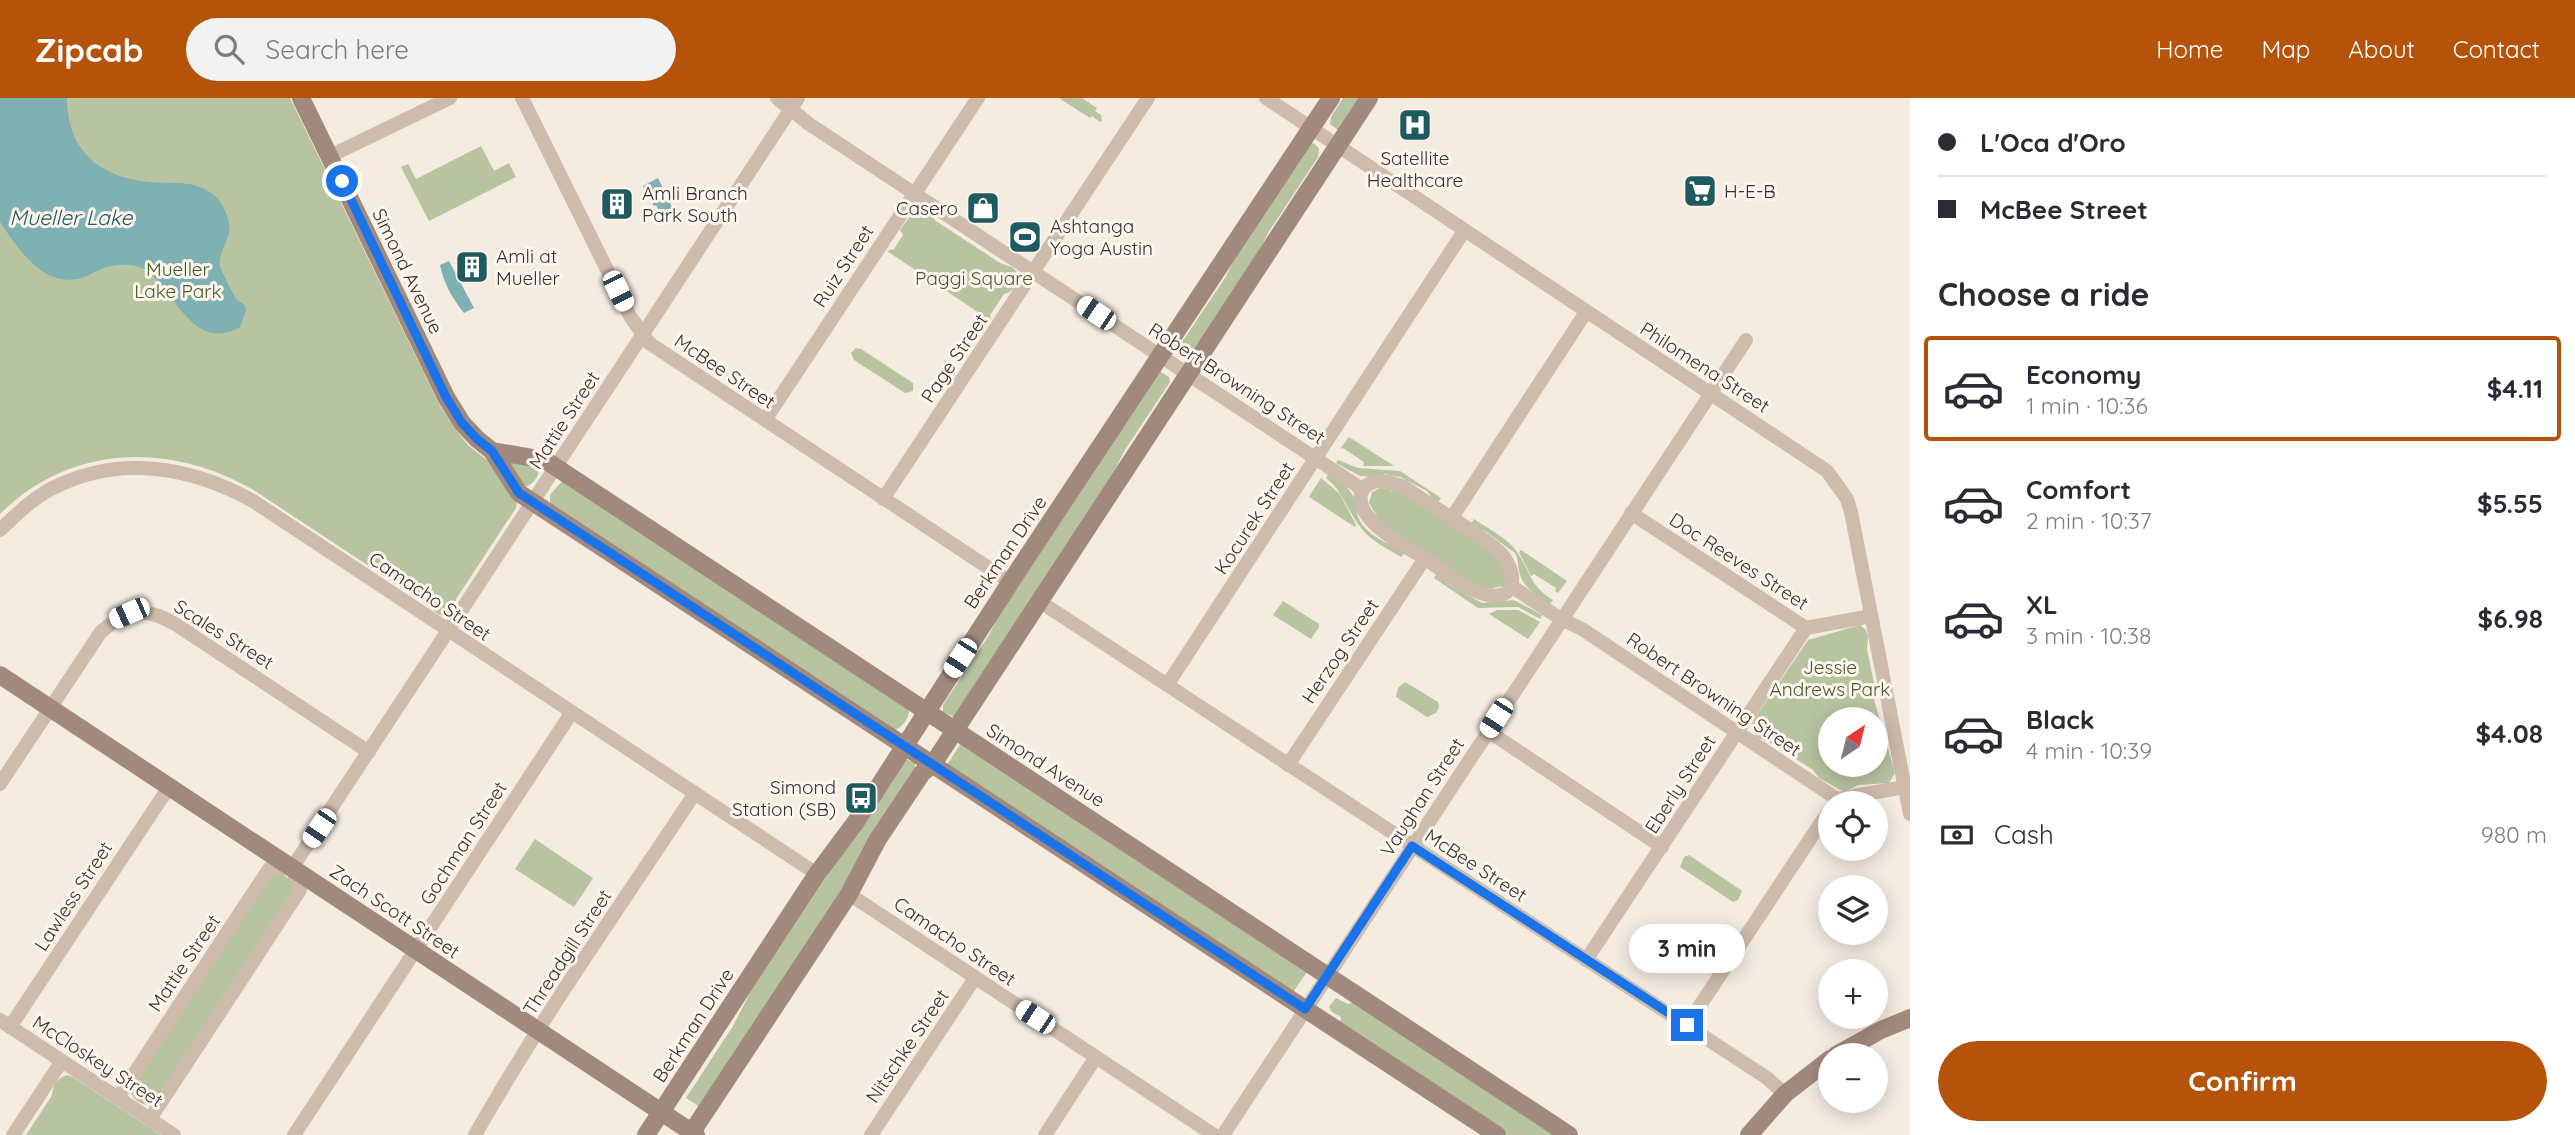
<!DOCTYPE html>
<meta charset="utf-8">
<style>
body{margin:0;font-family:Quicksand,sans-serif;background:#f2f2f3;color:#2b2b33;height:100vh;display:flex;flex-direction:column;font-size:26px;white-space:nowrap}
*{box-sizing:border-box;margin:0}
p{font-size:23px;color:#7c7c81}
.icon{flex:none;width:38px;height:38px;fill:none;stroke:currentColor;stroke-width:2;stroke-linecap:round;stroke-linejoin:round}
.map{position:relative;flex:1;overflow:hidden}
.drawer{display:flex;flex-direction:column;background:#fff;width:665px}
.drawer>*{flex:none}
.banner{display:grid;align-content:center;height:154px;padding:0 28px;background:#fff}
.needle{width:46px;rotate:35deg}
.buttons{position:absolute;left:1818px;top:609px;display:grid;gap:14px}
.buttons a{display:grid;place-items:center;width:70px;height:70px;border-radius:50%;background:#fff;box-shadow:0 4px 18px #0003;font-size:35px}
.end{position:absolute;width:32px;height:32px;margin:-16px;border:9px solid #1a73e8;background:#fff;box-shadow:0 0 0 4px #fff}
.from{border-radius:50%}
.bubble{position:absolute;height:49px;border-radius:24px;background:#fff;box-shadow:0 4px 18px #0003;font-size:23px;font-weight:700;line-height:49px;text-align:center}
.car{position:absolute;width:21px;height:42px;margin:-21px -10px;border-radius:9px;box-shadow:0 0 5px 2px #0007;background:linear-gradient(#fff 24%,#345 0 40%,#fff 0 76%,#345 0 86%,#fff 0)}
.banner b{display:flex;align-items:center;gap:24px;height:66px;font-size:26px}
.banner b+b{border-top:2px solid #e1e1e2}
.banner i{width:18px;height:18px;background:#2b2b33}
ul{padding:0;list-style:none}
li{display:flex;align-items:center;gap:21px;height:105px;margin:0 14px 10px;padding:0 14px;border:4px solid transparent;border-radius:7px}
li div{flex:1}
li b{display:block;font-size:26px}
li em{font-style:normal;font-weight:700}
li.active{border-color:#b45309}
li>.icon{width:63px;height:63px;stroke-width:1.5}
h2{padding:0 28px;font-size:32px;line-height:84px}
.pay{display:flex;align-items:center;gap:18px;height:77px;padding:0 28px;font-size:26px}
.pay p{margin-inline-start:auto}
.action{display:flex;gap:14px;margin-top:auto;padding:14px 28px}
.action a{flex:1;height:80px;border-radius:42px;background:#b45309;color:#fff;font-size:28px;font-weight:700;line-height:80px;text-align:center}
header{display:flex;align-items:center;gap:42px;box-sizing:border-box;height:98px;padding:0 35px;background:#b45309;color:#fff}
header strong{font-size:33px}
nav{display:flex;gap:38px;margin-inline-start:auto;font-size:24px}
.search{width:490px;height:63px;background:#f2f2f3;display:flex;align-items:center;gap:18px;box-sizing:border-box;padding:0 24px;border-radius:38px;color:#7c7c81;font-size:26px}
main{display:flex;flex:1;min-height:0}
.map>svg:first-child{display:block}
</style>
<header>
<strong>Zipcab</strong>
<div class="search"><svg class="icon" aria-label="search" viewBox="0 0 24 24"><circle cx="10" cy="10" r="6"/><path d="M15 15l6 6"/></svg>Search here</div>
<nav><a>Home</a><a>Map</a><a>About</a><a>Contact</a></nav>
</header>
<main>
<div class="map">
<svg width="1910" height="1037" viewBox="0 0 1910 1037">
<rect width="100%" height="100%" fill="#f4ebe1"/>
<g fill="#b8c4a0" fill-rule="evenodd">
<path d="M0,0H290L439,306L455,331L468,347L493,367L517,404L516,410L456,501C452,528 439,519 425,505L252,391C168,344 71,346 0,416Z"/>
<path d="M1059,0H1082L1097,10L1095,13L1101,17L1102,22L1100,24L1092,18L1090,20Z"/>
<path d="M1343,0H1364L1338,32L1330,26L1331,19Z"/>
<path d="M1310,45L1315,46L1319,51L1318,59L1268,135L1258,156L1189,260C1184,259 1179,256 1178,250L1225,180L1245,140Z"/>
<path d="M481,48L494,73L509,65L516,79L429,123L401,69L408,66L416,81Z"/>
<path d="M918,111L926,112L936,123L1000,165L1012,169L1018,175C1020,186 1013,193 1004,196L990,217L991,223L887,153L894,151L903,137L900,132L913,114Z"/>
<path d="M856,250L861,251L913,285V293L905,295L854,262L851,255Z"/>
<path d="M1159,273L1169,279L1170,284L1125,352L1105,391L954,619L943,614V607L989,537L1005,505Z"/>
<path d="M1349,339L1394,368H1363L1364,364L1343,350L1340,351Z"/>
<path d="M506,361L539,367C541,376 533,387 525,389Z"/>
<path d="M1338,362L1358,370L1400,373L1441,400L1437,406L1427,393L1400,379L1385,376L1374,379L1360,378L1336,365Z"/>
<path d="M1328,377C1340,384 1349,388 1355,402C1357,408 1356,413 1358,419C1367,439 1389,446 1406,453L1401,459C1388,451 1371,443 1361,430C1347,413 1344,394 1326,380Z"/>
<path d="M1321,380L1340,396L1356,427L1355,429L1309,399Z"/>
<path d="M562,383L909,611C910,619 903,629 895,632L550,407V397Z"/>
<path d="M1380,390L1392,391L1390,395L1393,391L1401,394L1494,455L1508,474L1504,488L1488,491L1470,484L1381,425L1369,405L1372,394Z"/>
<path d="M1474,421C1487,430 1504,438 1514,450C1531,471 1527,486 1553,502L1550,506C1537,497 1521,489 1519,472C1517,464 1519,462 1515,455L1485,433L1470,428Z"/>
<path d="M1521,452L1567,483L1558,495L1555,493L1556,490L1534,476L1531,478L1519,454Z"/>
<path d="M1438,474L1450,487L1482,505L1514,502L1542,517L1540,521L1518,509L1478,510L1434,480Z"/>
<path d="M1283,503L1319,526V529L1311,541L1273,517Z"/>
<path d="M1497,512H1518L1540,524L1528,541L1489,516Z"/>
<path d="M1860,527L1866,532L1868,539L1867,551L1876,595L1873,598L1895,675L1889,685L1858,687L1844,694L1819,680L1813,672L1771,645L1756,639L1751,629L1753,623L1808,542ZM1830,621H1876V667H1830Z"/>
<path d="M1405,584L1438,604L1439,609L1436,615L1427,619L1396,599L1398,590Z"/>
<path d="M961,645L1309,871L1292,896L947,667Z"/>
<path d="M905,661L915,665V671L844,789L700,1009L686,1000L733,928L753,889Z"/>
<path d="M535,741L593,780L574,809L515,771Z"/>
<path d="M1689,757L1742,793L1738,802L1733,804L1680,769L1684,759Z"/>
<path d="M272,775H281L292,783L293,793L152,1006C143,1009 133,1002 130,993Z"/>
<path d="M1336,900L1348,906L1356,903L1559,1037H1507L1340,927L1341,919L1332,914L1329,909Z"/>
<path d="M67,977L73,979L161,1037H26L51,999L55,985L62,979Z"/>
</g>
<g fill="#7fb0b2">
<path d="M0,0H67C67,54 101,80 150,84C172,86 197,81 216,99C224,107 233,126 228,138C225,148 218,157 220,169C221,172 235,200 237,202C239,204 243,205 245,207L246,212L240,229C192,256 175,191 144,171C137,167 126,166 118,167C99,169 93,177 78,181C41,188 17,149 0,124Z"/>
<path d="M658,80L673,111L661,117L656,107L654,108L643,88Z"/>
<path d="M449,163L474,210L464,215C452,200 444,186 440,167Z"/>
</g>
<g fill="none" stroke-linecap="round" stroke-linejoin="round">
<g stroke="#cdbbac" stroke-width="14">
<path d="M522,0L630,218L649,245L1010,484"/>
<path d="M777,0L809,26L1362,391"/>
<path d="M1266,0L1827,373L1847,401L1851,414L1910,716"/>
<path d="M330,58L450,0"/>
<path d="M765,322L978,0"/>
<path d="M1376,383L1390,384L1404,389C1433,409 1465,427 1494,449C1520,469 1520,508 1481,495C1461,488 1443,473 1426,461C1407,449 1355,423 1361,396C1363,388 1369,385 1376,383Z"/>
<path d="M883,401L1148,0"/>
<path d="M1631,415L1806,530L1871,518"/>
<path d="M1451,421L1586,214"/>
<path d="M0,432C16,417 32,401 51,391C118,356 190,368 253,403L817,776"/>
<path d="M1511,488L1561,521L1582,531L1837,701L1905,689"/>
<path d="M1039,503L1767,980L1785,996"/>
<path d="M1167,587L1464,133"/>
<path d="M1488,633L1662,749"/>
<path d="M1288,667L1425,460"/>
<path d="M0,686L100,535C126,511 145,508 175,526L369,654"/>
<path d="M292,770L798,0"/>
<path d="M849,796L1214,1037"/>
<path d="M1586,862L1806,530"/>
<path d="M0,922L174,1037"/>
<path d="M1687,927L1830,711"/>
<path d="M10,929L169,689"/>
<path d="M118,1000L269,771L292,770"/>
<path d="M150,1021L300,792L292,770"/>
<path d="M13,1037L62,963"/>
<path d="M294,1037L572,614"/>
<path d="M475,1037C542,919 620,808 695,695"/>
<path d="M871,1037L975,880"/>
<path d="M1045,1037L1096,959"/>
<path d="M1223,1037L1746,242"/>
</g>
<g stroke="#a18a7d" stroke-width="18">
<path d="M301,0L446,299L462,325L477,341L492,353L519,395L1497,1037"/>
<path d="M492,353L545,362L1569,1037"/>
<path d="M0,577L696,1037"/>
<path d="M1836,957L1881,932L1910,920"/>
<path d="M646,1037L817,776L855,725L1019,471L1331,0"/>
<path d="M690,1037L849,796L878,741L922,675L933,666L1369,0"/>
<path d="M1749,1037L1785,996L1830,961"/>
</g>
</g>
<g fill="none" stroke-linecap="round" stroke-linejoin="round">
<path stroke="#1a73e8" stroke-width="9" d="M342,83L446,299L462,325L477,341L492,353L519,395L1305,911L1412,748L1687,927"/>
</g>
<defs>
<symbol id="hospital-square" viewBox="-11 -11 22 22"><rect x="-9" y="-9" width="18" height="18" rx="4" fill="#1f5a5e" stroke="#fbf5ee"/><path d="M-5-5h3v3.5h4V-5h3V5h-3V1.5h-4V5h-3Z" fill="#fff"/></symbol>
<symbol id="supermarket-square" viewBox="-11 -11 22 22"><rect x="-9" y="-9" width="18" height="18" rx="4" fill="#1f5a5e" stroke="#fbf5ee"/><path d="M-6-5.5h2.5l.6 2H6L4.5 2H-2.5L-4.4-4H-6ZM-1.5 3.2a1.3 1.3 0 1 0 .1 0ZM3 3.2a1.3 1.3 0 1 0 .1 0Z" fill="#fff"/></symbol>
<symbol id="building-square" viewBox="-11 -11 22 22"><rect x="-9" y="-9" width="18" height="18" rx="4" fill="#1f5a5e" stroke="#fbf5ee"/><path d="M-4-6H4V6H1V3H-1V6H-4ZM-2.5-4.3h1.7v1.8h-1.7ZM.8-4.3h1.7v1.8H.8ZM-2.5-1h1.7V.8h-1.7ZM.8-1h1.7V.8H.8Z" fill="#fff"/></symbol>
<symbol id="shop-square" viewBox="-11 -11 22 22"><rect x="-9" y="-9" width="18" height="18" rx="4" fill="#1f5a5e" stroke="#fbf5ee"/><path d="M-5-2.5h2.3a2.7 3.5 0 0 1 5.4 0H5L5.5 6h-11ZM-1.5-2.5h3a1.5 2.3 0 0 0-3 0Z" fill="#fff"/></symbol>
<symbol id="stadium-square" viewBox="-11 -11 22 22"><rect x="-9" y="-9" width="18" height="18" rx="4" fill="#1f5a5e" stroke="#fbf5ee"/><path d="M0-5a6.5 5 0 1 0 0 10a6.5 5 0 1 0 0-10ZM-3.5-1.8h7v3.6h-7Z" fill="#fff"/></symbol>
<symbol id="bus-square" viewBox="-11 -11 22 22"><rect x="-9" y="-9" width="18" height="18" rx="4" fill="#1f5a5e" stroke="#fbf5ee"/><path d="M-5-6H5V4H4V6H2V4H-2V6H-4V4H-5ZM-3.5-4V0h7V-4ZM-3.5 1.2v1.5H-2V1.2ZM2 1.2v1.5H3.5V1.2Z" fill="#fff"/></symbol>
</defs>
<g fill-rule="evenodd">
<use href="#hospital-square" x="1396" y="8" width="38" height="38"/>
<use href="#supermarket-square" x="1681" y="74" width="38" height="38"/>
<use href="#building-square" x="598" y="87" width="38" height="38"/>
<use href="#shop-square" x="964" y="91" width="38" height="38"/>
<use href="#stadium-square" x="1006" y="120" width="38" height="38"/>
<use href="#building-square" x="453" y="150" width="38" height="38"/>
<use href="#bus-square" x="842" y="681" width="38" height="38"/>
</g>
<g text-anchor="middle" stroke-width="6" stroke-linejoin="round" paint-order="stroke">
<g font-size="19" fill="#3b302b" stroke="#fbf5ee" text-anchor="start">
<text x="1415" y="67" text-anchor="middle">Satellite<tspan x="1415" dy="22">Healthcare</tspan></text>
<text x="1724" y="100">H-E-B</text>
<text x="642" y="102">Amli Branch<tspan x="642" dy="22">Park South</tspan></text>
<text x="958" y="117" text-anchor="end">Casero</text>
<text x="1050" y="135">Ashtanga<tspan x="1050" dy="22">Yoga Austin</tspan></text>
<text x="496" y="165">Amli at<tspan x="496" dy="22">Mueller</tspan></text>
<text x="836" y="696" text-anchor="end">Simond<tspan x="836" dy="22">Station (SB)</tspan></text>
</g>
<g font-size="19" fill="#3b302b" stroke="#fbf5ee">
<text transform="translate(843 168) rotate(-57)" y="7">Ruiz Street</text>
<text transform="translate(408 173) rotate(64)" y="7">Simond Avenue</text>
<text transform="translate(954 260) rotate(-56)" y="7">Page Street</text>
<text transform="translate(1705 269) rotate(33)" y="7">Philomena Street</text>
<text transform="translate(725 273) rotate(34)" y="7">McBee Street</text>
<text transform="translate(1237 285) rotate(33)" y="7">Robert Browning Street</text>
<text transform="translate(564 322) rotate(-57)" y="7">Mattie Street</text>
<text transform="translate(1254 420) rotate(-57)" y="7">Kocurek Street</text>
<text transform="translate(1005 454) rotate(-56)" y="7">Berkman Drive</text>
<text transform="translate(1739 463) rotate(33)" y="7">Doc Reeves Street</text>
<text transform="translate(430 498) rotate(34)" y="7">Camacho Street</text>
<text transform="translate(224 536) rotate(32)" y="7">Scales Street</text>
<text transform="translate(1340 553) rotate(-56)" y="7">Herzog Street</text>
<text transform="translate(1714 596) rotate(34)" y="7">Robert Browning Street</text>
<text transform="translate(1046 667) rotate(33)" y="7">Simond Avenue</text>
<text transform="translate(1680 686) rotate(-57)" y="7">Eberly Street</text>
<text transform="translate(1422 699) rotate(-57)" y="7">Vaughan Street</text>
<text transform="translate(463 745) rotate(-57)" y="7">Gochman Street</text>
<text transform="translate(1476 767) rotate(33)" y="7">McBee Street</text>
<text transform="translate(73 798) rotate(-57)" y="7">Lawless Street</text>
<text transform="translate(395 813) rotate(34)" y="7">Zach Scott Street</text>
<text transform="translate(955 843) rotate(34)" y="7">Camacho Street</text>
<text transform="translate(567 854) rotate(-57)" y="7">Threadgill Street</text>
<text transform="translate(184 865) rotate(-56)" y="7">Mattie Street</text>
<text transform="translate(693 927) rotate(-57)" y="7">Berkman Drive</text>
<text transform="translate(907 948) rotate(-56)" y="7">Nitschke Street</text>
<text transform="translate(98 963) rotate(33)" y="7">McCloskey Street</text>
</g>
<g font-size="19" fill="#4a5a2e" stroke="#fbf5ee">
<text x="178" y="178">Mueller<tspan x="178" dy="22">Lake Park</tspan></text>
<text x="974" y="187">Paggi Square</text>
<text x="1830" y="576">Jessie<tspan x="1830" dy="22">Andrews Park</tspan></text>
</g>
<g font-size="21" font-style="italic" fill="#1f5a5e" stroke="#fbf5ee">
<text x="71" y="127">Mueller Lake</text>
</g>
</g>
</svg>
<div class="buttons">
<a><svg class="needle" viewBox="-14 -14 28 28"><path d="M0-13l5 13h-10z" fill="#e53935"/><path d="M0 13l5-13h-10z" fill="#7c7c81"/></svg></a>
<a><svg class="icon" aria-label="locate" viewBox="0 0 24 24"><circle cx="12" cy="12" r="6"/><path d="M12 2v4M12 18v4M2 12h4M18 12h4"/></svg></a>
<a><svg class="icon" aria-label="layers" viewBox="0 0 24 24"><path d="M12 4l9 5-9 5-9-5zM3 14l9 5 9-5"/></svg></a>
<a>+</a>
<a>−</a>
</div>
<i class="end from" style="left:342px;top:83px"></i>
<i class="end" style="left:1687px;top:927px"></i>
<div class="bubble" style="left:1629px;top:826px;width:116px">3 min</div>
<i class="car" style="left:618px;top:193px;rotate:154deg"></i>
<i class="car" style="left:1096px;top:215px;rotate:304deg"></i>
<i class="car" style="left:129px;top:515px;rotate:246deg"></i>
<i class="car" style="left:960px;top:560px;rotate:213deg"></i>
<i class="car" style="left:1496px;top:620px;rotate:213deg"></i>
<i class="car" style="left:319px;top:730px;rotate:214deg"></i>
<i class="car" style="left:1035px;top:919px;rotate:303deg"></i>
</div>
<section class="drawer">
<div class="banner">
<b><i class="from"></i>L'Oca d'Oro</b>
<b><i></i>McBee Street</b>
</div>
<h2>Choose a ride</h2>
<ul>
<li class="active"><svg class="icon" aria-label="car" viewBox="0 0 24 24"><path d="M5 17H2v-5l4-1 3-4h7l3 4 3 1v5h-3M9 17h6M6 11h13"/><circle cx="7" cy="17" r="2"/><circle cx="17" cy="17" r="2"/></svg><div><b>Economy</b><p>1 min · 10:36</p></div><em>$4.11</em></li>
<li><svg class="icon" aria-label="car" viewBox="0 0 24 24"><path d="M5 17H2v-5l4-1 3-4h7l3 4 3 1v5h-3M9 17h6M6 11h13"/><circle cx="7" cy="17" r="2"/><circle cx="17" cy="17" r="2"/></svg><div><b>Comfort</b><p>2 min · 10:37</p></div><em>$5.55</em></li>
<li><svg class="icon" aria-label="car" viewBox="0 0 24 24"><path d="M5 17H2v-5l4-1 3-4h7l3 4 3 1v5h-3M9 17h6M6 11h13"/><circle cx="7" cy="17" r="2"/><circle cx="17" cy="17" r="2"/></svg><div><b>XL</b><p>3 min · 10:38</p></div><em>$6.98</em></li>
<li><svg class="icon" aria-label="car" viewBox="0 0 24 24"><path d="M5 17H2v-5l4-1 3-4h7l3 4 3 1v5h-3M9 17h6M6 11h13"/><circle cx="7" cy="17" r="2"/><circle cx="17" cy="17" r="2"/></svg><div><b>Black</b><p>4 min · 10:39</p></div><em>$4.08</em></li>
</ul>
<div class="pay"><svg class="icon" aria-label="cash" viewBox="0 0 24 24"><path d="M3 7h18v10H3z"/><circle cx="12" cy="12" r="2"/></svg>Cash<p>980 m</p></div>
<div class="action"><a>Confirm</a></div>
</section>
</main>
